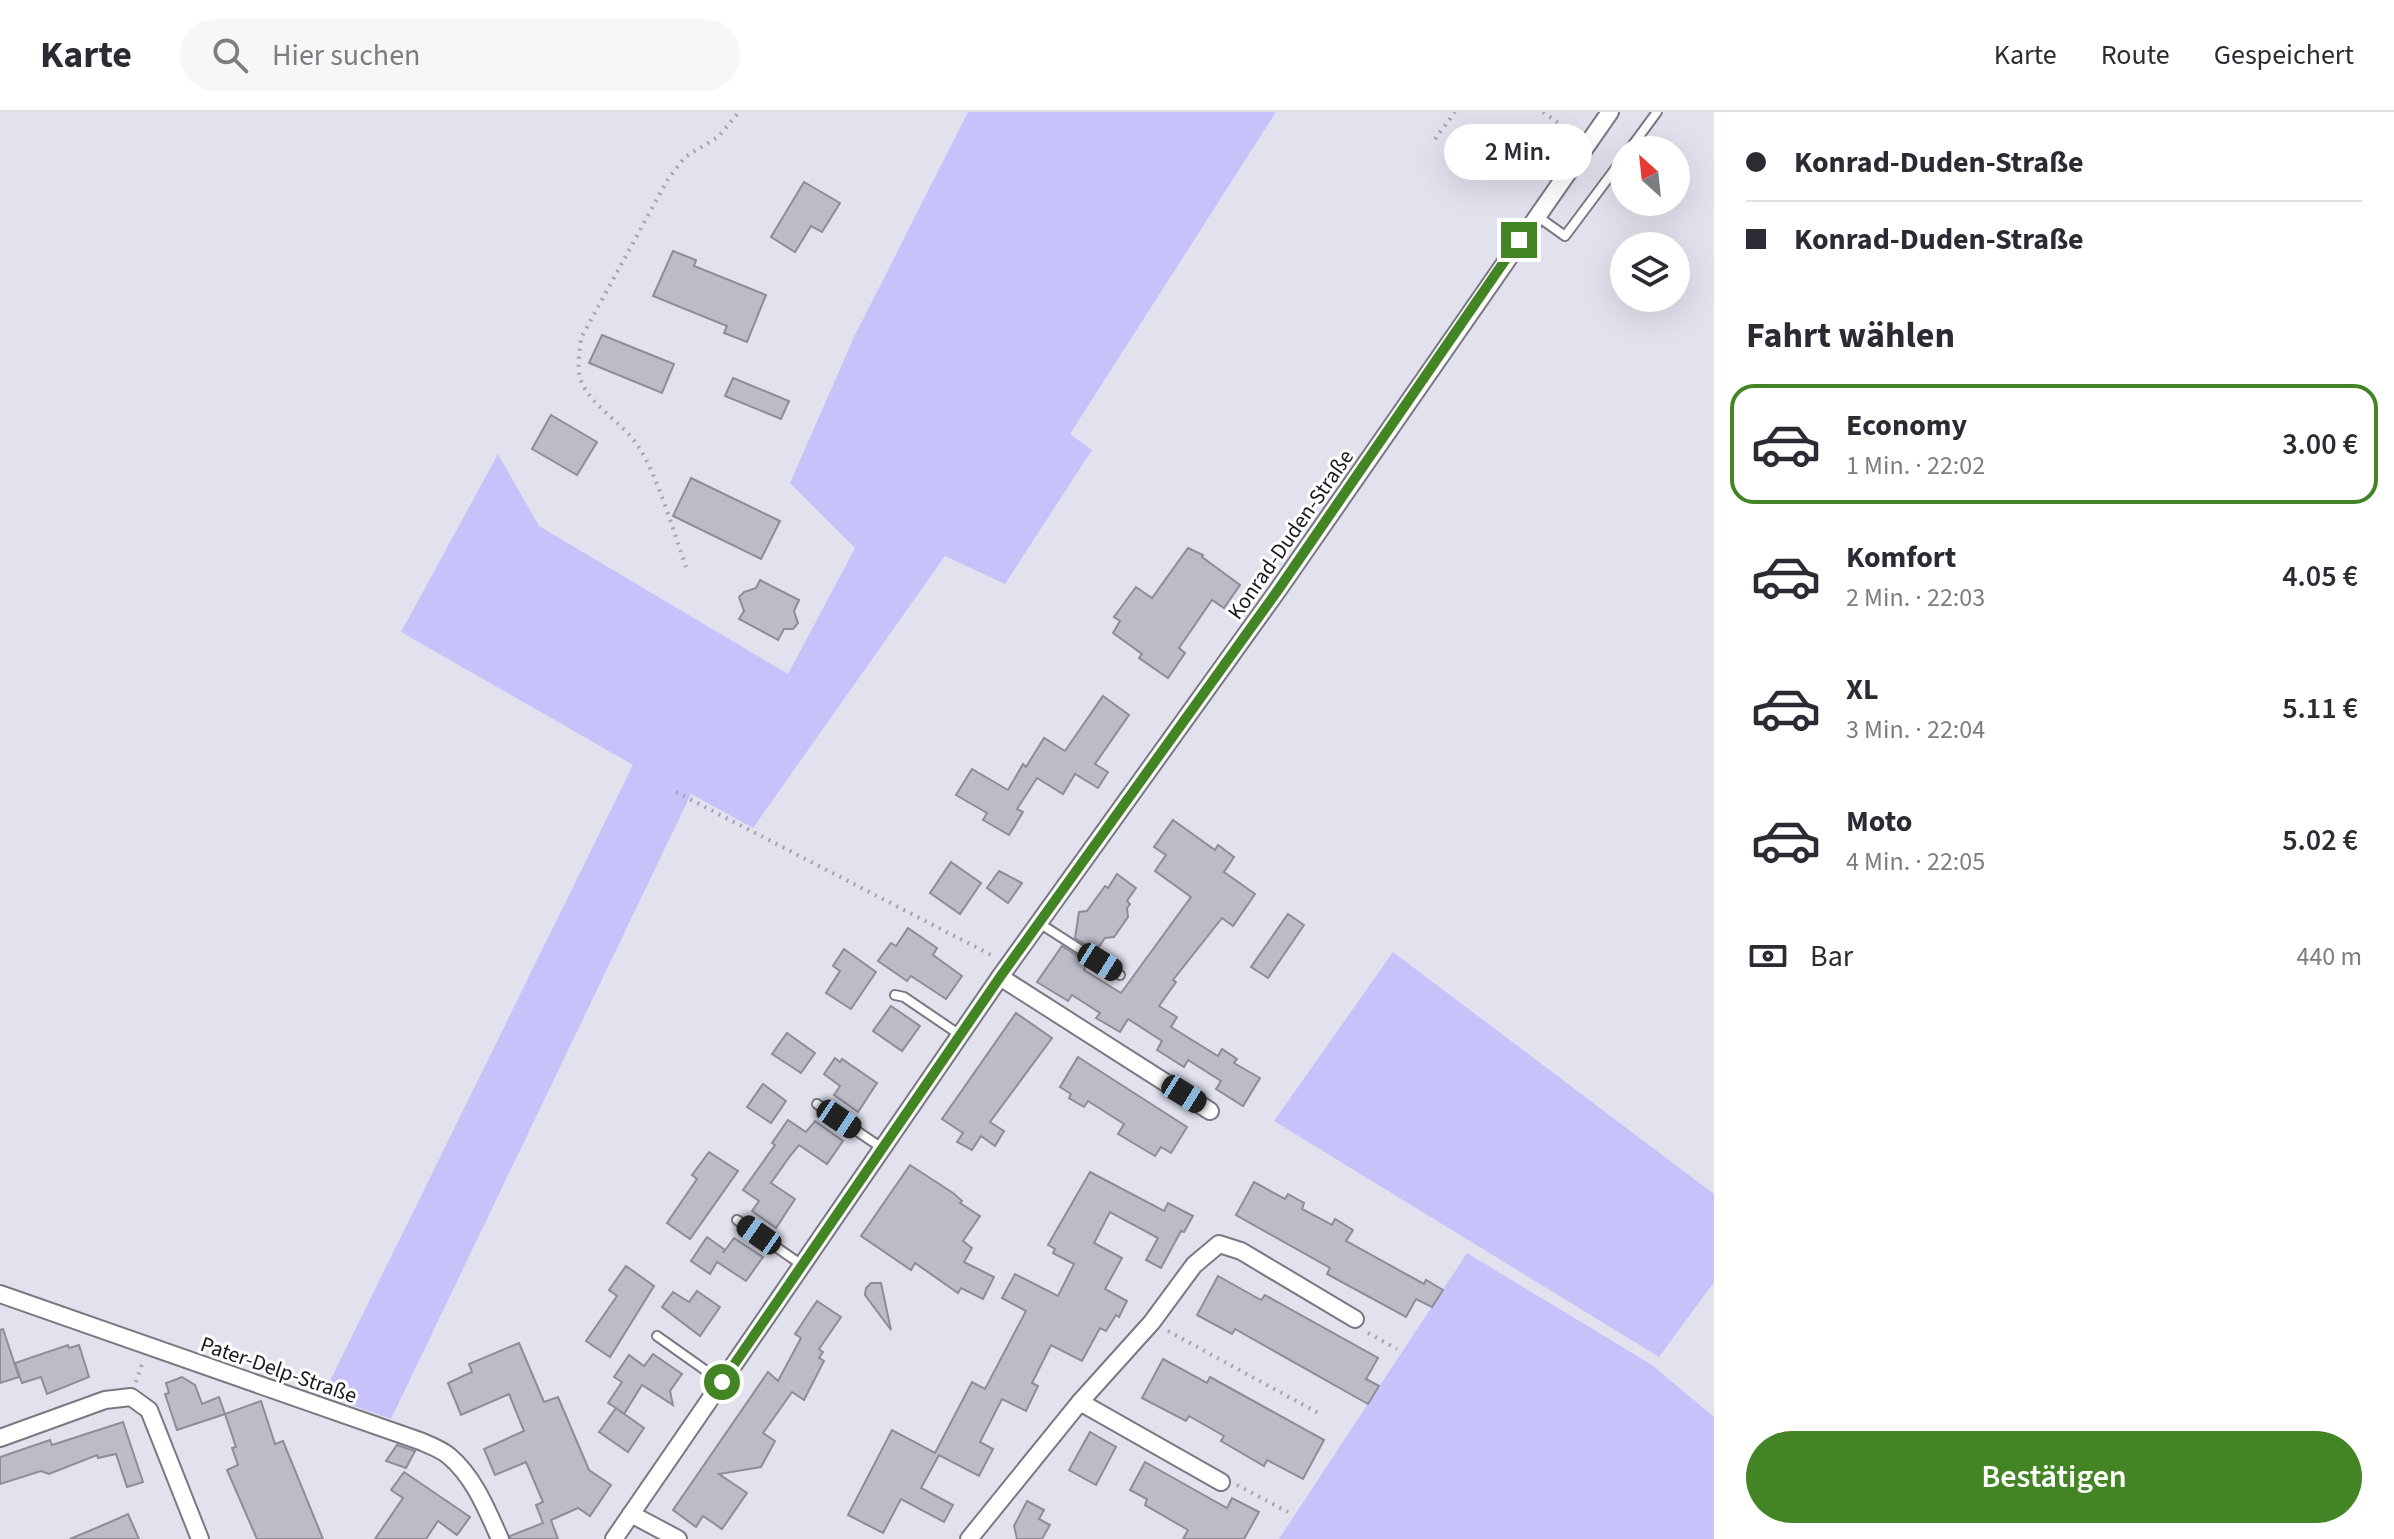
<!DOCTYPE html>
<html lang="de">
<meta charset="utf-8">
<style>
body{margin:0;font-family:"Source Sans 3",sans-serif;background:#f7f7f7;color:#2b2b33;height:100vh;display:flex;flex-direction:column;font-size:30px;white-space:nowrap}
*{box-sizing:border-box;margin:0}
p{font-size:26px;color:#7c7c81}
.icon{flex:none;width:44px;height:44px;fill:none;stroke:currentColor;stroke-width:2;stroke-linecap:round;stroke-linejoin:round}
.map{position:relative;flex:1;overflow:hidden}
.drawer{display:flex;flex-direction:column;background:#fff;width:680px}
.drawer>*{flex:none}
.guide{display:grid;align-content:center;height:176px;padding:0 32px;background:#fff}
.needle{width:52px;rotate:333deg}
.fabs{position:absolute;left:1610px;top:24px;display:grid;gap:16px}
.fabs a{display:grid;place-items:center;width:80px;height:80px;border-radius:50%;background:#fff;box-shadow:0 8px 32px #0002;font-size:40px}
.end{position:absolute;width:36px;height:36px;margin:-18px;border:10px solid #438424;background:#fff;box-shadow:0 0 0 4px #fff}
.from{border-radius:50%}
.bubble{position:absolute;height:56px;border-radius:28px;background:#fff;box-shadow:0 8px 32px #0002;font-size:26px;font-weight:600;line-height:56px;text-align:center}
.car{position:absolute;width:24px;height:48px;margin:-24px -12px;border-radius:10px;box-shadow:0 0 6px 2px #0007;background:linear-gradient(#222 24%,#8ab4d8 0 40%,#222 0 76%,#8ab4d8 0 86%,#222 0)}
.guide b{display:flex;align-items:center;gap:28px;height:76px;font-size:30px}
.guide b+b{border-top:2px solid #e1e1e2}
.guide i{width:20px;height:20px;background:#2b2b33}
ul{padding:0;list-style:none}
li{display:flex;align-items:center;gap:24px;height:120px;margin:0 16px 12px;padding:0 16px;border:4px solid transparent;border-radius:24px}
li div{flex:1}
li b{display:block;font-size:30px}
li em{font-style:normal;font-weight:600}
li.current{border-color:#438424}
li>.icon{width:72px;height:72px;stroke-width:1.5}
h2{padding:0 32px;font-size:36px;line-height:96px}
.pay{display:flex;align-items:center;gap:20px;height:88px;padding:0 32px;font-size:30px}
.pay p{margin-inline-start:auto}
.primary-button{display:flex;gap:16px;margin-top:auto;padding:16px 32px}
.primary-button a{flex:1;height:92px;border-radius:48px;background:#438424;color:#fff;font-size:32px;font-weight:600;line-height:92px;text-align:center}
header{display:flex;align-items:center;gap:48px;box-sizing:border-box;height:112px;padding:0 40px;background:#fff;border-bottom:2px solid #e1e1e2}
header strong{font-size:38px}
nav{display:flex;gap:44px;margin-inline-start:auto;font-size:28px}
.search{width:560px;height:72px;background:#f7f7f7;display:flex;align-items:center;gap:20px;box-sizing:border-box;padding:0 28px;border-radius:44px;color:#7c7c81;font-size:30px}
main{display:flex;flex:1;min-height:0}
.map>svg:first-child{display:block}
</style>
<header>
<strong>Karte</strong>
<div class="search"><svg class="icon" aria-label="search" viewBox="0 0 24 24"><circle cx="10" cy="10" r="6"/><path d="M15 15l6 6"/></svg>Hier suchen</div>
<nav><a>Karte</a><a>Route</a><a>Gespeichert</a></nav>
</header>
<main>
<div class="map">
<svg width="1714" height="1427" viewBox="0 0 1714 1427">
<rect width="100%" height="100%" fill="#e2e2ef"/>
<g fill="#c7c3fa">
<path d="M968,0H1276L1070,322L1092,338L1005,472L945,444L753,716L691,682L391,1307L323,1283L633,653L401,520L498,342L539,414L788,562L855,436L790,371L854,225Z"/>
<path d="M1393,840L1714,1082V1170L1659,1245L1274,1009Z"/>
<path d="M1467,1141L1652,1253L1714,1305V1427H1279Z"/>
</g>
<g fill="#bcbbc8" stroke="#8d8d98" stroke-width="2">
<path d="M804,70L840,91L822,120L811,114L795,140L771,125Z"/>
<path d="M673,139L696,148L694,154L766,183L747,230L724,221L727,214L653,184Z"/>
<path d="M602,223L674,252L662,281L589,251Z"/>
<path d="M733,266L789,289L781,307L725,284Z"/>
<path d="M551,303L597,330L577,363L532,337Z"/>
<path d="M691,366L780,409L761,447L673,404Z"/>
<path d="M1188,436L1203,443L1202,445L1240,473L1224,496L1212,488L1179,536L1185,541L1168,566L1139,546L1142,542L1113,521L1120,509L1114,505L1136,475L1152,486Z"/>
<path d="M760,468L799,488L794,499L798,511L793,517H784L778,528L739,507L744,499L739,485L744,480L756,476Z"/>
<path d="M1103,584L1129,603L1095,652L1108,660L1098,676L1075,662L1063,682L1037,666L1017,697L1023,700L1009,723L983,708L987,701L956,683L972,657L1008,678L1023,652L1026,655L1044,626L1065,639Z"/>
<path d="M1173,708L1215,738L1218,733L1234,745L1224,760L1255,782L1233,814L1222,806L1173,868L1176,870L1159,894L1177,905L1171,915L1218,944L1222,937L1237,947L1234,951L1260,966L1243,994L1216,977L1221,969L1188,948L1184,955L1157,938L1162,929L1128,907L1120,920L1096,906L1100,901L1072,883L1068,889L1037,870L1062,834L1088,851L1084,858L1121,881L1191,785L1155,759L1166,743L1154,735Z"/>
<path d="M951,750L981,771L960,802L930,781Z"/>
<path d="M999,759L1022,771L1008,791L987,776Z"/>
<path d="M1117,762L1136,776L1127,789L1130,792L1127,796L1128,805L1114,825L1105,826L1096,839L1075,826L1079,800L1087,799L1105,774L1108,776Z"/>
<path d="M1288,802L1304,813L1268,866L1251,855Z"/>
<path d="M908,816L937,836L933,843L962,864L946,887L911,864L907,869L878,849L891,831L896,834Z"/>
<path d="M844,837L876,860L851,897L826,881L840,859L833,854Z"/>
<path d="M891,894L920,914L902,939L873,919Z"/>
<path d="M1016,901L1052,926L990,1010L1004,1019L995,1034L981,1024L972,1038L957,1030L963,1021L942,1007Z"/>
<path d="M787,921L815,941L801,961L772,942Z"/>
<path d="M1078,945L1187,1015L1171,1041L1161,1035L1155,1044L1118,1022L1124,1012L1088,989L1084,995L1069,986L1071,982L1060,975Z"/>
<path d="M835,946L840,950L842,947L877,971L858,1000L834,983L840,974L824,962Z"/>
<path d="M763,972L786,989L771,1011L747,995Z"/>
<path d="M788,1008L806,1020L815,1009L843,1029L827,1052L799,1033L790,1044L771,1071L795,1087L776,1116L752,1099L759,1089L743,1078L775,1033L772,1031Z"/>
<path d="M709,1040L738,1059L690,1127L667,1111L697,1067L692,1063Z"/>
<path d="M910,1053L953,1081L962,1089L960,1091L980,1104L963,1129L972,1136L964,1150L994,1165L983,1187L961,1176L958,1181L915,1151L911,1158L861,1124Z"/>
<path d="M1090,1060L1164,1099L1168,1091L1193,1104L1184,1120L1181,1119L1161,1156L1146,1148L1158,1126L1110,1100L1094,1131L1122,1146L1105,1177L1127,1189L1119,1205L1116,1203L1106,1219L1100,1216L1082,1249L1051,1233L1032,1271L1038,1274L1026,1299L1002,1287L980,1330L993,1337L979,1364L939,1343L921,1376L953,1393L944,1410L901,1387L883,1421L848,1403L892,1318L935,1341L972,1270L985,1277L1026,1199L1002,1186L1015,1162L1058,1184L1074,1152L1053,1141L1055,1137L1048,1133Z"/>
<path d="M1254,1070L1285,1087L1288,1082L1304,1091L1302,1097L1332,1113L1335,1107L1353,1118L1346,1129L1424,1172L1426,1168L1443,1178L1432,1195L1416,1187L1406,1205L1327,1162L1330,1156L1236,1103Z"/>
<path d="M707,1125L725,1138L723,1141L734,1126L763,1145L746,1169L717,1150L710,1162L691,1149Z"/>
<path d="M626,1154L654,1174L610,1245L586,1229L617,1184L609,1178Z"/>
<path d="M1218,1164L1261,1188L1265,1183L1378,1246L1366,1267L1379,1274L1368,1292L1235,1217L1232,1222L1197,1203Z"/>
<path d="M871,1171H881L891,1218L865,1183L866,1176Z"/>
<path d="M697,1179L720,1195L700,1224L662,1195L673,1180L689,1190Z"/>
<path d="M817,1189L841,1205L819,1237L823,1240L819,1246L824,1249L804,1288L792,1280L763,1321L775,1329L761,1355L719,1362L747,1381L722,1417L703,1404L696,1415L673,1398L768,1260L778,1269L801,1226L795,1222Z"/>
<path d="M3,1217L19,1265L0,1271V1218Z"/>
<path d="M519,1231L544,1290L558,1285L589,1358L611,1373L590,1404L578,1396L551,1408L558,1427H511L510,1424L543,1411L536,1393L543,1390L526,1350L495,1363L484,1337L524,1319L509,1282L461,1303L448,1271L472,1260L469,1252Z"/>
<path d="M68,1233L69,1236L79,1233L89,1265L47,1282L41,1265L22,1271L15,1251Z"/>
<path d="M653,1242L682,1262L670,1279L673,1293L642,1273L624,1302L616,1296L644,1316L628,1340L599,1320L616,1296L608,1291L622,1270L614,1265L629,1243L644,1254Z"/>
<path d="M1163,1247L1207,1271L1210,1265L1324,1328L1303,1367L1267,1348L1264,1354L1221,1329L1224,1324L1189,1304L1186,1309L1142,1286Z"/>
<path d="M182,1265L195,1273L202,1292L219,1285L225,1302L177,1318L165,1282L169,1281L166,1271Z"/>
<path d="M261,1289L275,1332L283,1329L323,1427H257L227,1358L238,1353L232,1336L236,1335L225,1302Z"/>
<path d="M123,1310L143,1370L127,1375L116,1342L98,1346L97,1343L49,1362L41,1359L0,1372V1345L50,1328L52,1333Z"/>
<path d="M1090,1320L1116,1335L1096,1373L1069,1358Z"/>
<path d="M397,1333L415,1339L406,1356L386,1349Z"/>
<path d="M1145,1350L1227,1396L1232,1386L1259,1400L1244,1427H1183L1188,1418L1145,1393L1147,1387L1130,1378Z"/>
<path d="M404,1360L470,1405L457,1423L438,1409L426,1427H375L403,1386L391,1378Z"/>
<path d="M1027,1389L1044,1398L1039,1407L1050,1413L1042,1427H1017L1014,1414Z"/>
<path d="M128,1402L139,1427H70L108,1411Z"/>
</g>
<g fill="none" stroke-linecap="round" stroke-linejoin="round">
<defs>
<g id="lane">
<path d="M1629,38L1657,0"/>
<path d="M1537,104L1565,124L1624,45"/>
<path d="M1039,811L1120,863"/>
<path d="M895,883L904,885L960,923"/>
<path d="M817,992L882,1036"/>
<path d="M737,1108L802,1153"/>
<path d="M657,1224L722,1270"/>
</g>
<g id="street">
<path d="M1000,865L1210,999"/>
<path d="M0,1182L420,1329C429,1333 441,1337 449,1344C474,1365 487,1398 500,1427"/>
<path d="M0,1326L105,1288L131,1285L149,1298L200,1427"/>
<path d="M1221,1370L1080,1290L1152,1210L1194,1153L1219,1132L1241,1139L1355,1207"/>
<path d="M631,1402L678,1427"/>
<path d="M614,1427L1000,865L1278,478L1610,0"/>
<path d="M969,1427L1080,1290"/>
</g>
</defs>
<use href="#lane" stroke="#797984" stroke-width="12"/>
<use href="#street" stroke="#797984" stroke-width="20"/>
<g stroke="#a3a2ad" stroke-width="4" stroke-dasharray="2 6" stroke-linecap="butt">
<path d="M1543,0L1574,22"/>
<path d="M1435,27L1455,0"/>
<path d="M686,455C674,421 657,362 638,334C623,311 592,295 581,269C576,256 580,239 581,226L668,67L685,45L718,25L739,0"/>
<path d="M676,680L993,844"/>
<path d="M1168,1219L1320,1302"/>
<path d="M1368,1221L1397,1237"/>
<path d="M136,1270L142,1252"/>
<path d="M1237,1373L1288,1400"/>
</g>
<use href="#lane" stroke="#fff" stroke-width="8"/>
<use href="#street" stroke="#fff" stroke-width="16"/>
</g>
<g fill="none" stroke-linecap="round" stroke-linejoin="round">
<path stroke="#438424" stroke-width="10" d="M722,1270L1000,865L1278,478L1519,128"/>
</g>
<g text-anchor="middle" stroke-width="6" stroke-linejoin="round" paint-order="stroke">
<g font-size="22" fill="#1a191e" stroke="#fff">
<text transform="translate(1290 422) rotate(-55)" y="8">Konrad-Duden-Straße</text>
<text transform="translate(279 1257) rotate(19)" y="8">Pater-Delp-Straße</text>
</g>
</g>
</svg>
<div class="fabs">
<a><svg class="needle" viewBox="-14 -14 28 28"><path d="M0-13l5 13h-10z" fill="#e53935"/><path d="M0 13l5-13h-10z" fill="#7c7c81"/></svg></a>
<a><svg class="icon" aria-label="layers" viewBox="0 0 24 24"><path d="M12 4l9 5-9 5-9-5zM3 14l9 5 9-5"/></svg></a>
</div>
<i class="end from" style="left:722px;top:1270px"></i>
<i class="end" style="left:1519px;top:128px"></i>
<div class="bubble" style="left:1444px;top:12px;width:148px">2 Min.</div>
<i class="car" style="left:1100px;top:850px;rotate:122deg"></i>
<i class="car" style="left:1184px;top:982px;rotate:122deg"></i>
<i class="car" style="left:839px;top:1007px;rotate:124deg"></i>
<i class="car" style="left:759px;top:1123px;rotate:305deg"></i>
</div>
<section class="drawer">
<div class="guide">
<b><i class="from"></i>Konrad-Duden-Straße</b>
<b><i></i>Konrad-Duden-Straße</b>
</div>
<h2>Fahrt wählen</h2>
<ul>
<li class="current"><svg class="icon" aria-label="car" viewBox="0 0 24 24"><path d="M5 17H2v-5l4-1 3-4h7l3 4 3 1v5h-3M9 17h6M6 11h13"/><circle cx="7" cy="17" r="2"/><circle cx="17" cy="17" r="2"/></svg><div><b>Economy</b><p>1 Min. · 22:02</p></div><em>3.00 €</em></li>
<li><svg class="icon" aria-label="car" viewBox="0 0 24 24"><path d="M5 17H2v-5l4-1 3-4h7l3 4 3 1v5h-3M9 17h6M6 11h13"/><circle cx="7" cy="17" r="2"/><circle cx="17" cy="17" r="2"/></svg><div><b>Komfort</b><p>2 Min. · 22:03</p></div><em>4.05 €</em></li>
<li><svg class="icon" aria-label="car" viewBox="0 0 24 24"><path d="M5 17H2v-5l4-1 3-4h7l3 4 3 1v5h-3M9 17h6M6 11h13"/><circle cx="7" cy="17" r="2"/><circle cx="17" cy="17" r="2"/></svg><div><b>XL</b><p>3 Min. · 22:04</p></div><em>5.11 €</em></li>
<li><svg class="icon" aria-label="car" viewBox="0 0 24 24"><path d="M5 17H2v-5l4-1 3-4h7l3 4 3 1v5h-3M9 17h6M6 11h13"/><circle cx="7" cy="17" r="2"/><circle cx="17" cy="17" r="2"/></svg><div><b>Moto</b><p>4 Min. · 22:05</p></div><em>5.02 €</em></li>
</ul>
<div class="pay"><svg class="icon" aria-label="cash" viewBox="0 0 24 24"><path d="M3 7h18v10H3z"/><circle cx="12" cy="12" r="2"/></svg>Bar<p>440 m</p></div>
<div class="primary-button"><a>Bestätigen</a></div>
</section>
</main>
